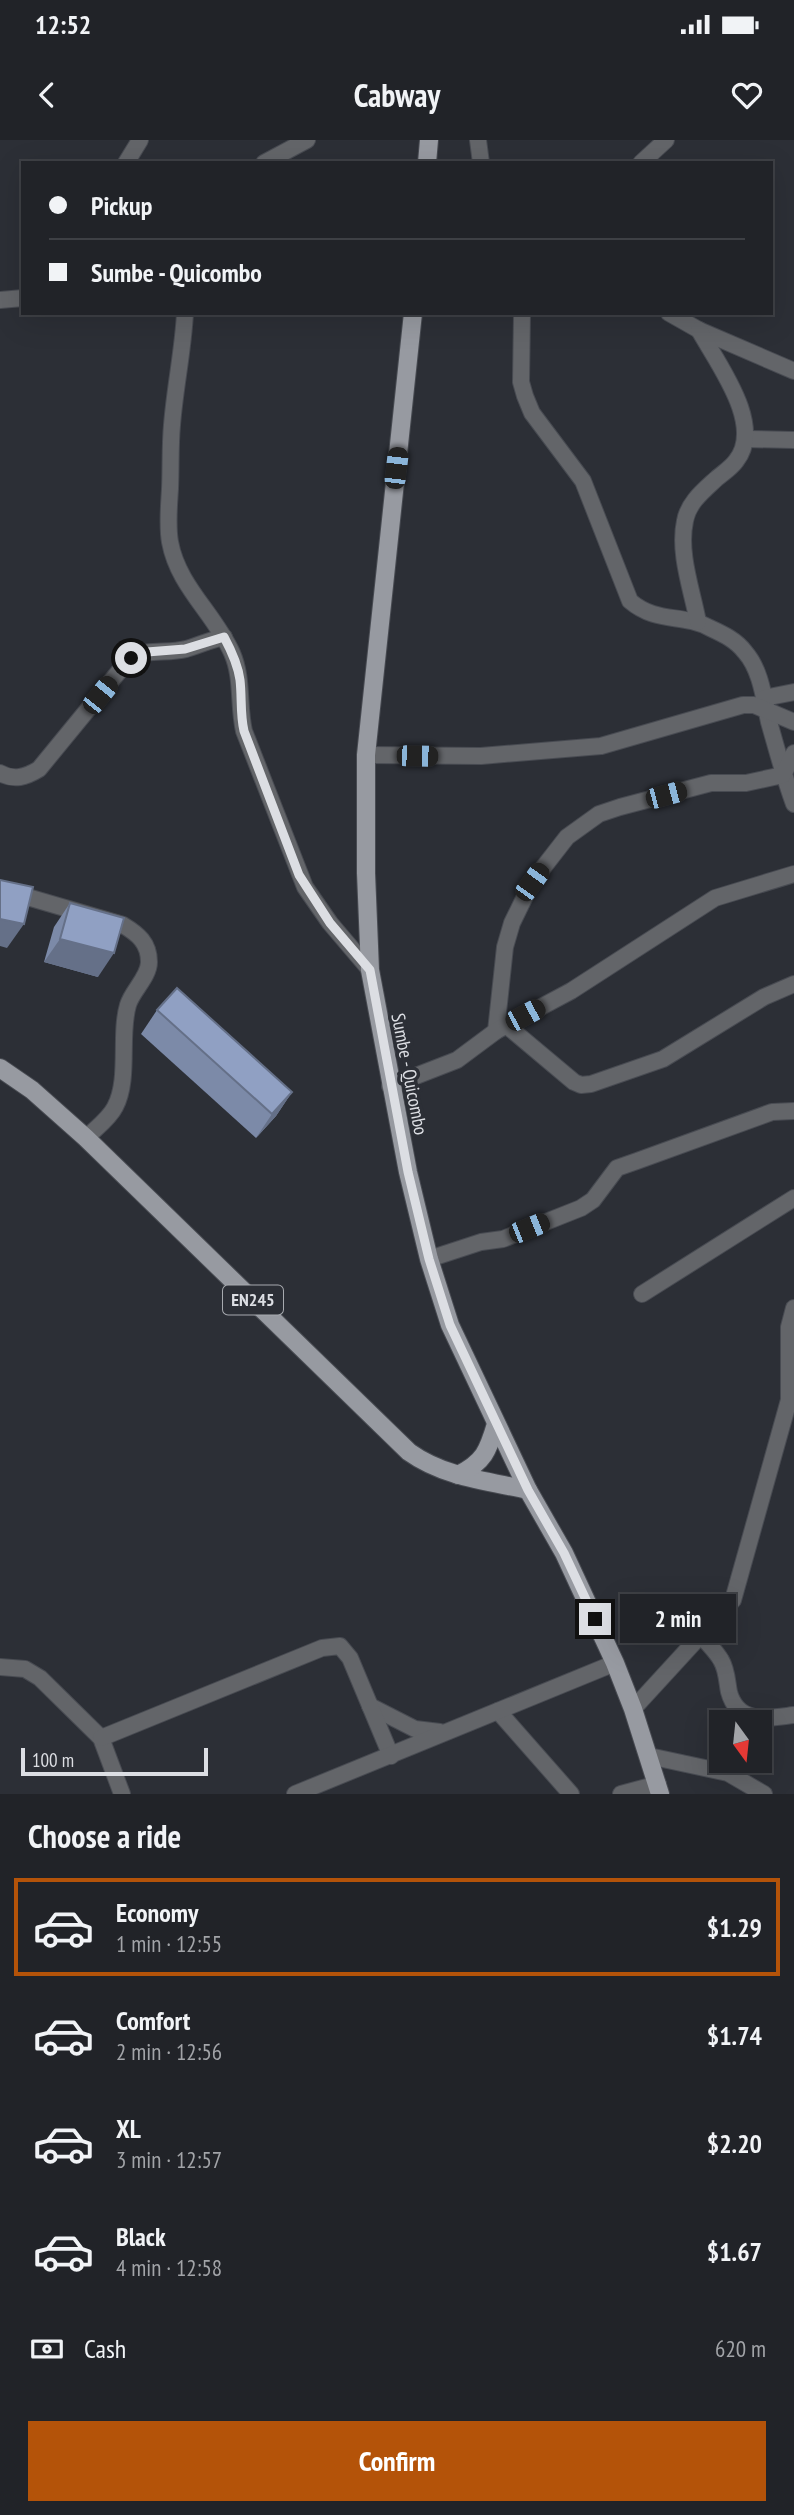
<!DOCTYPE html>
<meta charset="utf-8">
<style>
body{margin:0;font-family:"PT Sans Narrow",sans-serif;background:#2d2f34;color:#f1f3f6;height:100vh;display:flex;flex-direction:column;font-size:26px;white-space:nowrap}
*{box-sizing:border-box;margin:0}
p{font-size:23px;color:#a2a4a8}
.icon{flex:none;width:38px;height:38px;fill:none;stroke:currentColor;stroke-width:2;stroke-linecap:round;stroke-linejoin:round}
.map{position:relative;height:1654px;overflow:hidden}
.details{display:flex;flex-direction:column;background:#212328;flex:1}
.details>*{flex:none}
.guide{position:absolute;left:21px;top:21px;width:752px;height:154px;border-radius:0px;box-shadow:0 7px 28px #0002,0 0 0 2px #3e4045;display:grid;align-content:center;height:154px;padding:0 28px;background:#212328}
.needle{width:46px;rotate:165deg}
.controls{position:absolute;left:709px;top:1570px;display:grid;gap:14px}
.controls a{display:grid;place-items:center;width:63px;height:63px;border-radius:0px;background:#212328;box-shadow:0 7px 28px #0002,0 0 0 2px #3e4045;font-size:35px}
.scale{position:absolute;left:21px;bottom:18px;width:187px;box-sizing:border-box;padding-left:7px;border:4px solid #dcdee3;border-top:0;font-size:19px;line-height:24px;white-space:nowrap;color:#dcdee3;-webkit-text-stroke:5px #2c2f36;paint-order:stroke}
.end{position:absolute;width:32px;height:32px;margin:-16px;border:9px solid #dcdee3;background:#111;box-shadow:0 0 0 4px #111}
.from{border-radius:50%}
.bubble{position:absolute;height:49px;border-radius:0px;background:#212328;box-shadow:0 7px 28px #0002,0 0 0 2px #3e4045;font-size:23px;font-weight:700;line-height:49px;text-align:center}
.car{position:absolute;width:21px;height:42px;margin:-21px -10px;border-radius:9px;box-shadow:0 0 5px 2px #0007;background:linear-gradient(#222 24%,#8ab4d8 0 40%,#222 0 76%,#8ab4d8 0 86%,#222 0)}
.guide b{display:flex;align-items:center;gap:24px;height:66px;font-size:26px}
.guide b+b{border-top:2px solid #3e4045}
.guide i{width:18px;height:18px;background:#f1f3f6}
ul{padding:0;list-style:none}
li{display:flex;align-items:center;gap:21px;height:98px;margin:0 14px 10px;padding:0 14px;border:4px solid transparent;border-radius:0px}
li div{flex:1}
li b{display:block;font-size:26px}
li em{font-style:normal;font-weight:700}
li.on{border-color:#b45309}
li>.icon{width:63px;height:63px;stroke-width:1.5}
h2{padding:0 28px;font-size:32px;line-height:84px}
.pay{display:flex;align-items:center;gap:18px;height:77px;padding:0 28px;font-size:26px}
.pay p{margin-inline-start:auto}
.action{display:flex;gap:14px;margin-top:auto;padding:14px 28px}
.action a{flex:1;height:80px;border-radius:0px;background:#b45309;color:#fff;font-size:28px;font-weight:700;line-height:80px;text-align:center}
.status{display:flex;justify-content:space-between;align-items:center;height:49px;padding:0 35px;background:#212328;direction:ltr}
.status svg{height:19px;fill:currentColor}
header{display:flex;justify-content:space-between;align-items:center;height:91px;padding:0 28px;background:#212328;font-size:32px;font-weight:700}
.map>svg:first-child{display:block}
</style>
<div class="status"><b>12:52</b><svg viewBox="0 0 49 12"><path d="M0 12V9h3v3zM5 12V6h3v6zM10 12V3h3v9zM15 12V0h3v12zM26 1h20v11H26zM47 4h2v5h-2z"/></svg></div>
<header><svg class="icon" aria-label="back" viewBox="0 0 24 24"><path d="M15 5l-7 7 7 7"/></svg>Cabway<svg class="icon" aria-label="heart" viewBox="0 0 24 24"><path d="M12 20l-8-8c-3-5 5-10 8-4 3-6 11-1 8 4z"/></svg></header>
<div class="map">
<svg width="794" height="1654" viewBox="0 0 794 1654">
<rect width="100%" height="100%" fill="#2c2f36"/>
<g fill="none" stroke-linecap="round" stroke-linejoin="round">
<defs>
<g id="minor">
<path d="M478,0L481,23"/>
<path d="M126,23L140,0"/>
<path d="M264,23L307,0"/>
<path d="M641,23L666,0"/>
<path d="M0,160L23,158"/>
<path d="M185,173C183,211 175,247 172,285C170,306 171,327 170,349C169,366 167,385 170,402C178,446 214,473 232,513C243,538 238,565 244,591L305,747L330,783L370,830"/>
<path d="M522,173L521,242L525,256L532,273L583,341L630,461C657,484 682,473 710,488C723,494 736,500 745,512C761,530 764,559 769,582C777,610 784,637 794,664"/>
<path d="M669,173L699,190L794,231"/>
<path d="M746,299L794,300"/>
<path d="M698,482C692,450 678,413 685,381C688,363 703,351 716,339C723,333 731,328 736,321C765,285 717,223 699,190"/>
<path d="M764,558L794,552"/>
<path d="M366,615L481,616L601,606L743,565H754L794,582"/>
<path d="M0,633C14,641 26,637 39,629L130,518C148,508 167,514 186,509C199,505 210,500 224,497"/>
<path d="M0,749L123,785C138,794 149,803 149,822C149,837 132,851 128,865C119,895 130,939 115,967C109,979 96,988 86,998"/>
<path d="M506,885L574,942L581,945L591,944L663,919L764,857L794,844"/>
<path d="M496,891L505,807L512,783L532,742L567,697L599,674L620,667L711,643H746L783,635L794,613"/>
<path d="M390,946L457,920L496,891L571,851L715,758L794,734"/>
<path d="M429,1119L481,1102L503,1099L581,1068L593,1060L617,1028L637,1021L772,972L794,971"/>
<path d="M642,1154L794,1058"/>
<path d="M700,1494C707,1503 716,1511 721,1520C727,1530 727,1542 729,1552C738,1585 768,1578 794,1575"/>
<path d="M0,1527L25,1529L40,1538L101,1598L122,1654"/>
<path d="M370,1566L415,1589L440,1592"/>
<path d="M633,1569L733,1460L789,1260V1187L794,1168"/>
<path d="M498,1571L571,1654"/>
<path d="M101,1598L322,1508L340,1506L350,1518L391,1616"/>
<path d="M649,1616L728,1633L764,1654"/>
<path d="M295,1654L615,1523"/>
<path d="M621,1654L658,1644"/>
</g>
<g id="major">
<path d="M427,23L429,0"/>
<path d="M413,173L366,615V733L370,830L408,1032L429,1119L450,1185L528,1350L564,1413L615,1523L633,1569L660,1654"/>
<path d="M0,928L32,950L86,998L409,1312C444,1337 487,1341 528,1350"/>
<path d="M458,1335C484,1322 488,1311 496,1284"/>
</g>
</defs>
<use href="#minor" stroke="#484b52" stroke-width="18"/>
<use href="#major" stroke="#484b52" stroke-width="20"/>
<use href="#minor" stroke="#636569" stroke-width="16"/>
<use href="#major" stroke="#979aa1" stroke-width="18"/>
</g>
<g fill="#7c8aa8">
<path d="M70,763L98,837L44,822L54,787Z"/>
<path d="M157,870L292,952L276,976L256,998L141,894Z"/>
</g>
<g fill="#657088">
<path d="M0,779L24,784L7,808L0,806Z"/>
<path d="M60,799L114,813L98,837L44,822Z"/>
<path d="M292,952L276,976L256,998L272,974Z"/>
</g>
<g fill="#90a0c3" stroke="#657088" stroke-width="2">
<path d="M0,740L33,747L24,784L0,779Z"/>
<path d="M70,763L124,778L114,813L60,799Z"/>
<path d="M177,848L292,952L272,974L157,870Z"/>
</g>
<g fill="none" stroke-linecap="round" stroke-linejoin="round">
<path stroke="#dcdee3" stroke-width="9" d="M131,518L147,512L185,509L224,497C231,510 238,525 240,540C242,557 240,574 244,591L299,735L330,783L370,830L408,1032L429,1119L450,1185L528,1350L564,1413L595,1479"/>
</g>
<g text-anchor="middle" stroke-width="7" stroke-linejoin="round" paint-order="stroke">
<rect fill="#2c2f36" stroke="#a7aaaf" stroke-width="2" x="223" y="1145.5" width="60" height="29" rx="5"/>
<g font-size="18" font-weight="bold" fill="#dcdee3">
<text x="253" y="1166">EN245</text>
</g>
<g font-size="19" fill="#dcdee3" stroke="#2c2f36">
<text transform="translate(410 934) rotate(79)" y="7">Sumbe - Quicombo</text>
</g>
</g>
</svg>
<div class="controls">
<a><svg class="needle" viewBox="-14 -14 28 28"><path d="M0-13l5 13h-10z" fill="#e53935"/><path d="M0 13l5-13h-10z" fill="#a2a4a8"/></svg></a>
</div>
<div class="scale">100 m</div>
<i class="end from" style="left:131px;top:518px"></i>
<i class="end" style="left:595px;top:1479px"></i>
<div class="bubble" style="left:620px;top:1454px;width:116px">2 min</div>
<i class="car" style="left:396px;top:328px;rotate:7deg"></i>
<i class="car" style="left:100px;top:555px;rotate:39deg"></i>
<i class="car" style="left:417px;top:616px;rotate:91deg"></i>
<i class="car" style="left:666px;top:655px;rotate:75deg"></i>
<i class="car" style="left:532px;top:742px;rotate:36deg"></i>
<i class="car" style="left:525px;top:875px;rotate:62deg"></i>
<i class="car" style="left:529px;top:1088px;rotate:68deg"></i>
<div class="guide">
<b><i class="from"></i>Pickup</b>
<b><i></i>Sumbe - Quicombo</b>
</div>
</div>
<section class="details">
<h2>Choose a ride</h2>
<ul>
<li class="on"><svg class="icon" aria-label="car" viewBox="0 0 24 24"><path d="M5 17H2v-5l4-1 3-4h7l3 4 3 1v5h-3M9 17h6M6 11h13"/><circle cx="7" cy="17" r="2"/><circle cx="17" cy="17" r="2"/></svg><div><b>Economy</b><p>1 min · 12:55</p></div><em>$1.29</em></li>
<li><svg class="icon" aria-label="car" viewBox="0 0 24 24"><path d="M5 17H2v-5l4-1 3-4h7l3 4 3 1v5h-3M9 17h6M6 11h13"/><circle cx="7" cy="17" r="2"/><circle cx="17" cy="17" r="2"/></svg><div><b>Comfort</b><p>2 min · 12:56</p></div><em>$1.74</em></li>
<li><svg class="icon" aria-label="car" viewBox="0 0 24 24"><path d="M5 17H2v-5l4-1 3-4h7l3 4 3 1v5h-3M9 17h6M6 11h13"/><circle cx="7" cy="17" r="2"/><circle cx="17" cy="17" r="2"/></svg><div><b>XL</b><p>3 min · 12:57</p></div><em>$2.20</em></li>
<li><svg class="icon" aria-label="car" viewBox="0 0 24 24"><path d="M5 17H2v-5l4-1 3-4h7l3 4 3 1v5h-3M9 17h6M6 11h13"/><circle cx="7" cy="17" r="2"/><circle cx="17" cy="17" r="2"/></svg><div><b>Black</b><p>4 min · 12:58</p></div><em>$1.67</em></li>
</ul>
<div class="pay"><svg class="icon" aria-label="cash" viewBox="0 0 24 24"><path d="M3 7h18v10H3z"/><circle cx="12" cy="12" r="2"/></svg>Cash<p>620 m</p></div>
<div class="action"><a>Confirm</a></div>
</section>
